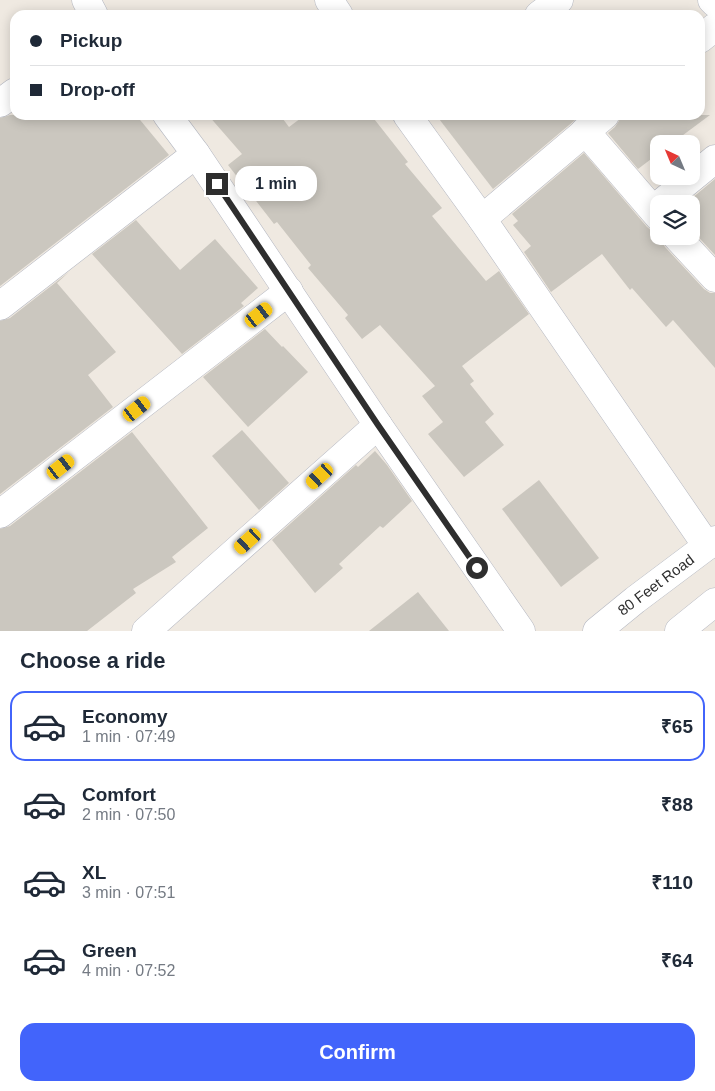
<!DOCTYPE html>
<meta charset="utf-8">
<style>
body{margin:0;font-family:Arial,sans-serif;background:#f2f2f3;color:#1f2937;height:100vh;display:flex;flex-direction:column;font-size:19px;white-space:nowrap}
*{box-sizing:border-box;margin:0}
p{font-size:16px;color:#747a83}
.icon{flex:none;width:28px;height:28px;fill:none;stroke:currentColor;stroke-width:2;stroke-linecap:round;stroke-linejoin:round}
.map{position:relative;height:631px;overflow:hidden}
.details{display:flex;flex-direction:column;background:#fff;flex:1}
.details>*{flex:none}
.guide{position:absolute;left:10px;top:10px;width:695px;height:110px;border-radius:15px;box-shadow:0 2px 12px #0003;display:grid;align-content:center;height:110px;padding:0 20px;background:#fff}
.needle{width:32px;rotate:316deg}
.controls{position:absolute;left:650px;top:135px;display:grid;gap:10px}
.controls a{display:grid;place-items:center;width:50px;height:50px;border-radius:10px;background:#fff;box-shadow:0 2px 12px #0003;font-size:25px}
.end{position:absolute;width:22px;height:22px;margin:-11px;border:6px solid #2e2e2e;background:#fff;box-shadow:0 0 0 2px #fff}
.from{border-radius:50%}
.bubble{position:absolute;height:35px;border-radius:15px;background:#fff;box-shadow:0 2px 12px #0003;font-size:16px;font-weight:700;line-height:35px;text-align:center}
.car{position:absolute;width:15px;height:30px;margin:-15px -8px;border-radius:6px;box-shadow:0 0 4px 1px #0007;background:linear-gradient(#f5c518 24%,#345 0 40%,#f5c518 0 76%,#345 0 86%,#f5c518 0)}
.guide b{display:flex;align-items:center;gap:18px;height:48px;font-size:19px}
.guide b+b{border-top:1px solid #e0e1e3}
.guide i{width:12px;height:12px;background:#1f2937}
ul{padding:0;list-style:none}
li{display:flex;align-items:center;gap:15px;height:70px;margin:0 10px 8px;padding:0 10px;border:2px solid transparent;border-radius:15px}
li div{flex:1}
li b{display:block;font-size:19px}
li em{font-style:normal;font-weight:700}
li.on{border-color:#4264fb}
li>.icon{width:45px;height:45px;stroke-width:1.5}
h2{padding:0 20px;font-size:22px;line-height:60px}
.action{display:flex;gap:10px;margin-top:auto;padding:10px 20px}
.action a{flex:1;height:58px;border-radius:15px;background:#4264fb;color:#fff;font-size:20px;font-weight:700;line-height:58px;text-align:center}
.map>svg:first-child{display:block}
</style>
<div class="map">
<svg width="715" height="631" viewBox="0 0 715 631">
<rect width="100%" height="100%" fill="#efe9e1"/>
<g fill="#cbc7bf">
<path d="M10,115H136L169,155L0,286V118Z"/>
<path d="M208,115H280L289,127L305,115H371L408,162L405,164L442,208L432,216L486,281L499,271L529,314L462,366L474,381L470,384L494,414L485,422L504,445L464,477L428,434L443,422L422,396L435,386L380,325L362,339L345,318L348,315L308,268L311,265L277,222L274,224L228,165L242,154Z"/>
<path d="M436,115H581L493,189Z"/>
<path d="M620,115H710L671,144H659V153L638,169L608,133L615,127L619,121Z"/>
<path d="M584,153L647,227L653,232H659V236H661V240L665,247L704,289L710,293H715V368L673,320L666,327L632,288L630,290L602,254L551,292L524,252L531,246L513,225L518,221L512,214Z"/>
<path d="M715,179V255L691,229V204H685Z"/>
<path d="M136,220L180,270L215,239L258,288L241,303L244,306L182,354L92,254Z"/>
<path d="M69,272L57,283L116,352L88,375L113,407L0,494V321L10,318Z"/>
<path d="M265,329L282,347L283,346L308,372L248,427L203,377Z"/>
<path d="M242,430L289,483L259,510L212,456Z"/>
<path d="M132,432L208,528L172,557L176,562L133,589L136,593L87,631H0V529L10,526Z"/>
<path d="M375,451L387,465L412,501L383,528L380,526L339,564L343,568L315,593L272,540L356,465L358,467Z"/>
<path d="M539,480L599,558L561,587L502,509Z"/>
<path d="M418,592L449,631H369Z"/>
</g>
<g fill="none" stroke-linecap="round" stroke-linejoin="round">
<defs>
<g id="street">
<path d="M86,0L94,15"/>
<path d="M329,0L339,15"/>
<path d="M712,0L715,3"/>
<path d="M539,15L559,0"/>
<path d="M700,39L715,27"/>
<path d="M0,103L15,92"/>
<path d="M167,115L196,154L378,425L521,631"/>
<path d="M407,115L482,219L605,115"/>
<path d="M585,131L659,217"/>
<path d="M660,204L715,159"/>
<path d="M482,219L707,546"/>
<path d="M676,236L715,278"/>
<path d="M0,306L196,154"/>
<path d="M0,514L289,291"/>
<path d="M146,631L378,425"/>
</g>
<g id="secondary">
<path d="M597,631L635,600L715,540"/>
<path d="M679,631L715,602"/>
</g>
</defs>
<use href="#street" stroke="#b4b7c1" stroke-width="29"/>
<use href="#secondary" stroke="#b4b7c1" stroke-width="29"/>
<use href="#street" stroke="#fff" stroke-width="28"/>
<use href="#secondary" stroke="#fff" stroke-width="28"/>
</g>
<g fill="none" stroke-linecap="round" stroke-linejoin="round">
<path stroke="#2e2e2e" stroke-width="6" d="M217,184L378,425L477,568"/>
</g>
<g text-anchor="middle" stroke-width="4.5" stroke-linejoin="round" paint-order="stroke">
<g font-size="15" fill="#2e2e2e" stroke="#fff">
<text transform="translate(656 585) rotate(-37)" y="5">80 Feet Road</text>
</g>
</g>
</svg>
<div class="controls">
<a><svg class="needle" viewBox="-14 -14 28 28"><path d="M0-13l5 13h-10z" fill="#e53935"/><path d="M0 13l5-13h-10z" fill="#747a83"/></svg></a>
<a><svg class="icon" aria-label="layers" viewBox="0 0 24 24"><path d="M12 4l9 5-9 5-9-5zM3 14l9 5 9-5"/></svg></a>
</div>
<i class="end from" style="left:477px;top:568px"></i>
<i class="end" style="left:217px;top:184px"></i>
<div class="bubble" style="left:235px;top:166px;width:82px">1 min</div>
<i class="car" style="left:259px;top:315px;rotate:52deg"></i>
<i class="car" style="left:137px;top:409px;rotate:52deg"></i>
<i class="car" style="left:61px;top:467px;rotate:52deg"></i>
<i class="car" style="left:320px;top:476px;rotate:228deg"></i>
<i class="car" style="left:248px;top:541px;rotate:228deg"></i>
<div class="guide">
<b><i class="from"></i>Pickup</b>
<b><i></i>Drop-off</b>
</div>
</div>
<section class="details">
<h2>Choose a ride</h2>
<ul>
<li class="on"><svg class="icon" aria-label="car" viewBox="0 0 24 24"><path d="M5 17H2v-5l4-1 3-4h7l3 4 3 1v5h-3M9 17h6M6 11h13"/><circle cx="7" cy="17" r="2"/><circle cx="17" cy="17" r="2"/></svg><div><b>Economy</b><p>1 min · 07:49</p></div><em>₹65</em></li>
<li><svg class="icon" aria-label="car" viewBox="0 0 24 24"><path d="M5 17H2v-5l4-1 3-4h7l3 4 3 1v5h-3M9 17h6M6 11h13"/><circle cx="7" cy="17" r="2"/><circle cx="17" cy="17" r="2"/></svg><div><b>Comfort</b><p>2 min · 07:50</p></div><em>₹88</em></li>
<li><svg class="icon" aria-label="car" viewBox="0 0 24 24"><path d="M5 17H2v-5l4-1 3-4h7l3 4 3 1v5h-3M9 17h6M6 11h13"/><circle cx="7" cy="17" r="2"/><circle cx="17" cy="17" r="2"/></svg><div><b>XL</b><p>3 min · 07:51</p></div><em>₹110</em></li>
<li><svg class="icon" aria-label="car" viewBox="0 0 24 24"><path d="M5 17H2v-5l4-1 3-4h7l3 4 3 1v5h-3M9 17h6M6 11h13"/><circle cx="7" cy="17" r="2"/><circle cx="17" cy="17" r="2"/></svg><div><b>Green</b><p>4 min · 07:52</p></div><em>₹64</em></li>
</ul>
<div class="action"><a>Confirm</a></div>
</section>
